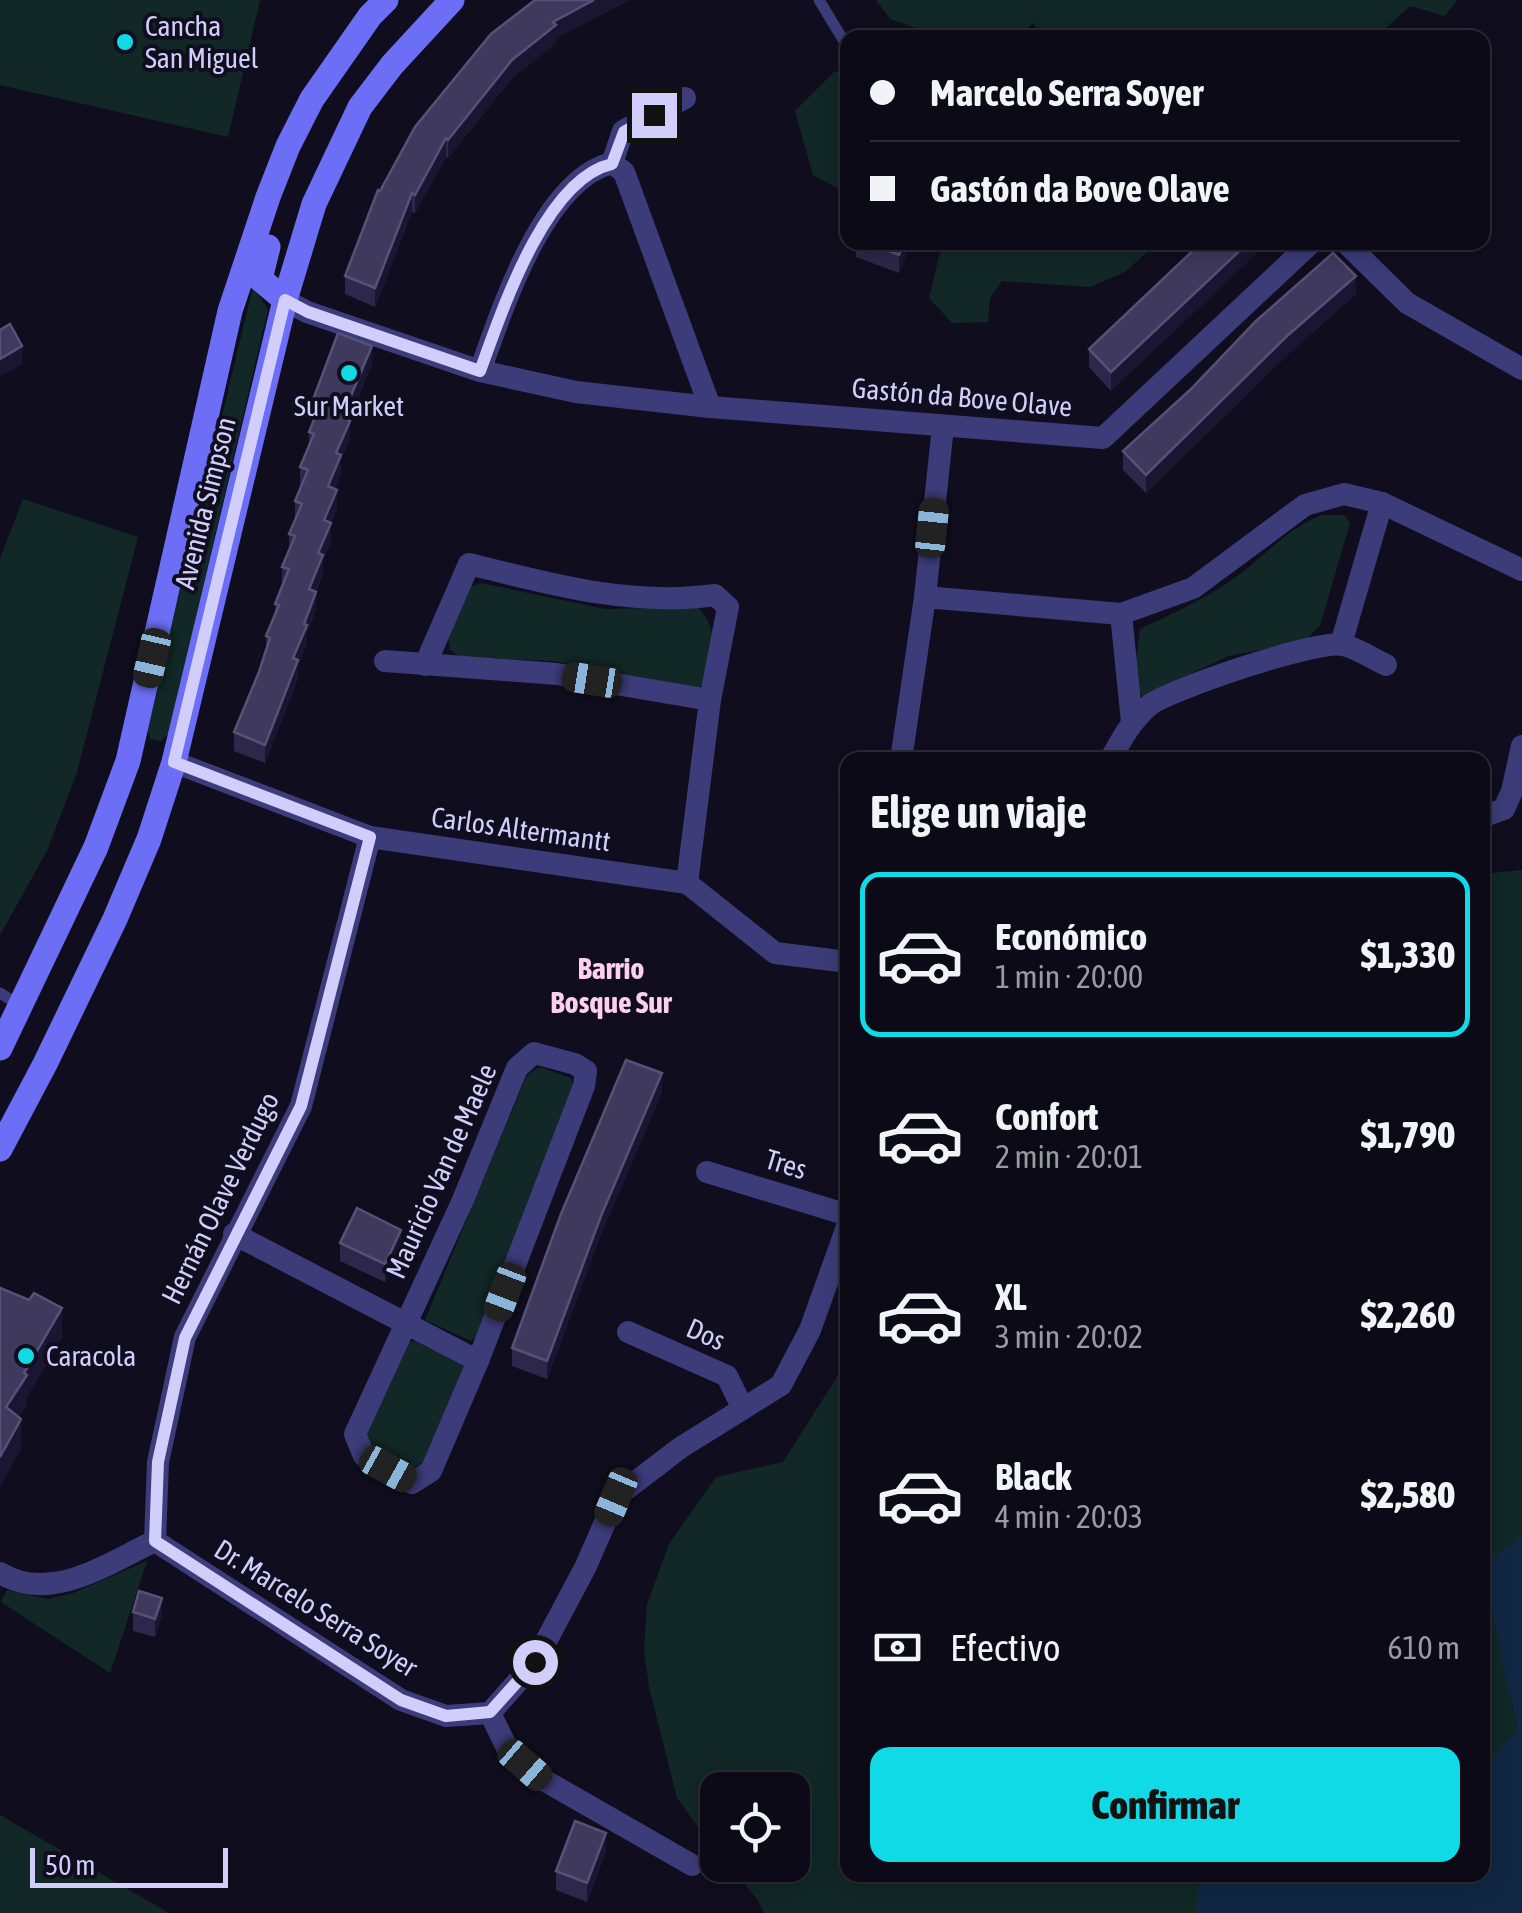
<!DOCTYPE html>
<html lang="es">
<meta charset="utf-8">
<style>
body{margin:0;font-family:"Asap Condensed",sans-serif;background:#1a1823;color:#f1f3f6;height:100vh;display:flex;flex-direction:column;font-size:38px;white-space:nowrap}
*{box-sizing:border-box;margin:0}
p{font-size:32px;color:#9a9aa1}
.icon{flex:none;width:55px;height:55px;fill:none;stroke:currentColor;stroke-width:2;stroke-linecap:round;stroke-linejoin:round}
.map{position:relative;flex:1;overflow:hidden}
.drawer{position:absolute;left:840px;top:752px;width:650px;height:1130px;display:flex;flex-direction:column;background:#0c0a16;border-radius:20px;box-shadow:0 5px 25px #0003,0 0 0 2px #2c2b35}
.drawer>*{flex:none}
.banner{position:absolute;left:840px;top:30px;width:650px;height:220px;border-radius:20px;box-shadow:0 5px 25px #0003,0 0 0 2px #2c2b35;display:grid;align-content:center;height:220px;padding:0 30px;background:#0c0a16}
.controls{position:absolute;left:700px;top:1772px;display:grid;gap:20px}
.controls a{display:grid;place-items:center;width:110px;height:110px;border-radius:20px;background:#0c0a16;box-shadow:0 5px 25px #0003,0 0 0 2px #2c2b35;font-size:50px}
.scale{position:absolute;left:30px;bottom:25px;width:198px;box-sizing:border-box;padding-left:10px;border:5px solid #d2cefc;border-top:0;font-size:28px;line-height:35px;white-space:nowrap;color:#d2cefc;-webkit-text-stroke:8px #100e1e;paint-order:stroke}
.end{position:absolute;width:45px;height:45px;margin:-22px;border:12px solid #d2cefc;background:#111;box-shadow:0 0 0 5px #111}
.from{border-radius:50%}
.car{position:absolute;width:30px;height:60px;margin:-30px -15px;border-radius:12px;box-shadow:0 0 8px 2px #0007;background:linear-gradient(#222 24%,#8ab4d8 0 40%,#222 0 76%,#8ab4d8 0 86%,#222 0)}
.banner b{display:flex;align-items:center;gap:35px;height:95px;font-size:38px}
.banner b+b{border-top:2px solid #2c2b35}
.banner i{width:25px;height:25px;background:#f1f3f6}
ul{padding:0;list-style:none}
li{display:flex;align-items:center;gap:30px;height:165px;margin:0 20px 15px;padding:0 10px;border:5px solid transparent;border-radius:20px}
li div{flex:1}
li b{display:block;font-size:38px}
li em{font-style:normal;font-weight:800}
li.on{border-color:#10dae6}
li>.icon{width:90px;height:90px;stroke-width:1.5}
h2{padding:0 30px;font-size:45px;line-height:120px}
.pay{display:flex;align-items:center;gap:25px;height:110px;padding:0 30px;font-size:38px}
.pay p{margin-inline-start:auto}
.action{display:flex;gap:20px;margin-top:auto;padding:20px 30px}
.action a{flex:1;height:115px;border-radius:20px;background:#10dae6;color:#111;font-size:40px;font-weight:800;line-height:115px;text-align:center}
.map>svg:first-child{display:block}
</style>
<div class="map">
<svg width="1522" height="1913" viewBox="0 0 1522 1913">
<rect width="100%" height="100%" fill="#100e1e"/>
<g fill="#112826">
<path d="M0,0H260L228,137L0,85Z"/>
<path d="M876,0H1457L1445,16L1410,6L1376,37L1044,38L1033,23L1017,37H941L890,19Z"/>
<path d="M835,71L847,76V193L813,175L795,111Z"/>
<path d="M942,243V242L1157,243L1125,272L1090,287L1002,281L990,298L988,322L952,323L929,298Z"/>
<path d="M253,287L268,309L169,733L161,741L150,739L147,728Z"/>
<path d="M23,499L138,537L77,772L47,851L0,935V559Z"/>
<path d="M1322,515H1344L1350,523L1320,626L1303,642L1229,656L1143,696L1133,687L1140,629C1176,612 1212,596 1244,571C1271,550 1290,527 1322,515Z"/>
<path d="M481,583L605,609L697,607C721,629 710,653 707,683L697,688L553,661L460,657L450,650L448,636L468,588Z"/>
<path d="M1522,870V1913H764L758,1900L728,1865H792V1790H718L717,1853L677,1798L649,1687L644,1650L647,1604L669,1544L716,1477L783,1462L847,1361L848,1875H1482V874Z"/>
<path d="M540,1067L571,1078L575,1091L476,1336L471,1341L425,1320L527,1075Z"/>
<path d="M415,1341L467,1368L429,1459L409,1470L370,1448L364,1427L401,1344Z"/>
<path d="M147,1561L110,1673L1,1602L7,1590L48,1599L73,1593Z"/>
<path d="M0,1815L169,1913H0Z"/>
</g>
<path fill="#112744" d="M1522,1538V1913H1196L1200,1875H1482L1483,1770L1518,1729L1498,1644L1486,1562Z"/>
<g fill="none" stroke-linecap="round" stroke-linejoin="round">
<g stroke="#3c3c7a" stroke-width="11">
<path d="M819,0L848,48"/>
<path d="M0,993L22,1007"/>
</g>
<g stroke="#3c3c7a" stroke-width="22">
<path d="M612,163L623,131L685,98"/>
<path d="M1345,242L1407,303L1522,369"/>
<path d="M285,300L307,312L480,371L576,392L710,407L1103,438L1312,242"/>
<path d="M480,371C502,310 543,180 612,163L624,172L710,407"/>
<path d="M925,597L1121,614L1193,588L1305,505L1344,494L1382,503L1522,570"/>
<path d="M1121,614L1132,722"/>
<path d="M1341,644L1382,503"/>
<path d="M385,661L557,674L710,700"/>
<path d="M425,665L469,564C550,584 631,607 715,595L728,607L710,700L687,883"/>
<path d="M901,760L925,597L943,426"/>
<path d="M1110,760C1122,739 1132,719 1151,704C1175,688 1318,639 1343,645C1357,648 1373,659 1386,665"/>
<path d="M174,762L370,837L687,883L775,953L848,962"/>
<path d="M1482,817L1504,809L1512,791L1522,746"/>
<path d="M534,1053L575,1064L586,1071L584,1086L478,1361L431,1471L412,1483L364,1456L355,1434L463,1200L517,1068Z"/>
<path d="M707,1172L848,1215"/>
<path d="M234,1234L478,1361"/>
<path d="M628,1332L727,1376L742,1407"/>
<path d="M155,1541L158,1462L185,1337L301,1106L370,837"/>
<path d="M155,1541L401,1700L446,1716L490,1713"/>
<path d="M0,1573C51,1604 108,1563 155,1541"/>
<path d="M490,1713L535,1662L586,1566L616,1497L680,1448L781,1385L810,1330L848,1224"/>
<path d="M490,1713L508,1750L542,1779L692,1865"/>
</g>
<g stroke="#6c6ef5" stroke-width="25">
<path d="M268,247L260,279L285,300"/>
<path d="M0,1048L96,847L128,761L230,311L268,197L288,146L312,99L370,16L386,0"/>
<path d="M0,1149L45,1064L115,919L149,839L174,762L285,300L314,204L360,107L392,65L452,0"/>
</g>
</g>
<g fill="#2d284b">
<path d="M535,0H629L556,38V43L512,78L448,158L446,157L415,213L412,212L375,307L345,294V276L380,191Z"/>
<path d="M856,242H910V245L899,273L856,257Z"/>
<path d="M1202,242L1111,391L1089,367V349Z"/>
<path d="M1356,294L1287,355L1146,493L1123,470V451Z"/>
<path d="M372,364L349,420L350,439L341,460V474L335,489L337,508L331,523V541L323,559V574L316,592V610L307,632V643L298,666V678L265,763L234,751V732L259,672L266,651V636L275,614V604L282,585V567L289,549V534L295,519V501L302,486L300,485V467L309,445V432L315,416L314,397Z"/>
<path d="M662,1092L601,1234L547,1379L512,1366V1348Z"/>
<path d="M340,1243L401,1248L385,1282L340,1261Z"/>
<path d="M133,1612L162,1616L155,1637L133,1631Z"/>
<path d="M606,1851L587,1902L556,1890V1871Z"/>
</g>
<g fill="#1a1631">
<path d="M594,0H629L556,38V43L512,78L448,158V140L512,60L553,22Z"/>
<path d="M446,138V157L415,213V195Z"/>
<path d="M412,193V212L375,307V288Z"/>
<path d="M904,242H910V245L899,273V255Z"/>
<path d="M1249,242H1269L1111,391V372Z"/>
<path d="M1356,276V294L1287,355L1146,493V475L1287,336Z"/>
<path d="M22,346V364L0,377V359Z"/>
<path d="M372,346V364L342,436V417Z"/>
<path d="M350,421V439L341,460V474L328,505V486L336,453Z"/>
<path d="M337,490V508L331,523V541L323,559V574L309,608V589L324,520Z"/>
<path d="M316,592V610L307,632V643L298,666V678L265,763V745L304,624Z"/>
<path d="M662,1073V1092L601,1234L547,1379V1361L601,1216Z"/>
<path d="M401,1230V1248L385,1282V1264Z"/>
<path d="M62,1308V1338L27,1397V1405L6,1437V1407Z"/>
<path d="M21,1419V1449L0,1487V1457Z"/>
<path d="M162,1598V1616L155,1637V1619Z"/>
<path d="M606,1833V1851L587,1902V1883Z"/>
</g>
<g fill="#3f395e" stroke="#565177" stroke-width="2.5">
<path d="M535,0H594L553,22L556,25L512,60L448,140L446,138L415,195L412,193L375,288L345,276L378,190L380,191L415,127L491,34Z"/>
<path d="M1451,31L1457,38H1444Z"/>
<path d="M866,242H904L899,255Z"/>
<path d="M1202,242H1249L1111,372L1089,349Z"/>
<path d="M1333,253L1356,276L1287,336L1146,475L1123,451L1190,390L1256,321Z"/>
<path d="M10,324L22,346L0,359V330Z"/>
<path d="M338,333L372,346L342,417L350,421L336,453L341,455L328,486L337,490L324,520L331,523L318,553L323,555L309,589L316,592L304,624L307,625L293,658L298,660L265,745L234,732L259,672L270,638L266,636L279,605L275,604L289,569L282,567L295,536L289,534L302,504L295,501L308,470L300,467L314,434L309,432L322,400L314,397Z"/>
<path d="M626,1060L662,1073L601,1216L547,1361L512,1348L561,1214Z"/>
<path d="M357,1208L401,1230L385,1264L340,1243Z"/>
<path d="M0,1288L29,1300L34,1293L62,1308L24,1373L27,1375L6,1407L21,1419L0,1457Z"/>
<path d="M139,1591L162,1598L155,1619L133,1612Z"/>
<path d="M575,1821L606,1833L587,1883L556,1871Z"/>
</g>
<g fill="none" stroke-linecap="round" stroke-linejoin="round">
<path stroke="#d2cefc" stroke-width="12" d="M535,1662L490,1712L446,1716L401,1700L155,1541L158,1462L185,1338L301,1106L370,837L174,762L285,300L308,312L480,371C502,311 545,179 612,164L624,132L654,115"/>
</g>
<g fill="#10dae6" stroke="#100e1e" stroke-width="4">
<circle cx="125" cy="42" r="10"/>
<circle cx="349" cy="373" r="10"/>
<circle cx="26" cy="1356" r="10"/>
</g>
<g text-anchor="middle" stroke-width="8" stroke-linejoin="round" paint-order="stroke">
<g font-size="28" fill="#d2cefc" stroke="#100e1e" text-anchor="start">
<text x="145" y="36">Cancha<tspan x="145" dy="32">San Miguel</tspan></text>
<text x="349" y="416" text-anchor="middle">Sur Market</text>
<text x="46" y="1366">Caracola</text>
</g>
<g font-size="28" fill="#d2cefc" stroke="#100e1e">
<text transform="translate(962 397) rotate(5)" y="10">Gastón da Bove Olave</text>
<text transform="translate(205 503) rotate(-76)" y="10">Avenida Simpson</text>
<text transform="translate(521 829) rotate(8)" y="10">Carlos Altermantt</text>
<text transform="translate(786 1164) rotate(17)" y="10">Tres</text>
<text transform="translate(441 1171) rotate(-66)" y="10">Mauricio Van de Maele</text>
<text transform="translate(220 1198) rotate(-64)" y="10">Hernán Olave Verdugo</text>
<text transform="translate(706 1334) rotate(24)" y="10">Dos</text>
<text transform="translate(316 1608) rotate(32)" y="10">Dr. Marcelo Serra Soyer</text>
</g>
<g font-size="30" font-weight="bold" fill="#fcd0ee" stroke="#100e1e">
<text x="611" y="979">Barrio<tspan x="611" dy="34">Bosque Sur</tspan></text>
</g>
</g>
</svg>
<div class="controls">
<a><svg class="icon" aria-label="locate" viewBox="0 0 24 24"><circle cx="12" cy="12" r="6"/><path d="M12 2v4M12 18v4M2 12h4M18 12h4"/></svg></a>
</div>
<div class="scale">50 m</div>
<i class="end from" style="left:535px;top:1662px"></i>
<i class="end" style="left:654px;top:115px"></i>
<i class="car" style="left:932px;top:528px;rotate:6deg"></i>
<i class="car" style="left:152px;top:658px;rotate:193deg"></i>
<i class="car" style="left:592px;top:680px;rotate:279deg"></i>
<i class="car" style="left:505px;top:1292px;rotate:201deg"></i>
<i class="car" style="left:388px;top:1469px;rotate:119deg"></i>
<i class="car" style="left:616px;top:1497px;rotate:203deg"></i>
<i class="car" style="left:525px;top:1765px;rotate:131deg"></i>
<div class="banner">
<b><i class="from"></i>Marcelo Serra Soyer</b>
<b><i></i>Gastón da Bove Olave</b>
</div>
<section class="drawer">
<h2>Elige un viaje</h2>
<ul>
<li class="on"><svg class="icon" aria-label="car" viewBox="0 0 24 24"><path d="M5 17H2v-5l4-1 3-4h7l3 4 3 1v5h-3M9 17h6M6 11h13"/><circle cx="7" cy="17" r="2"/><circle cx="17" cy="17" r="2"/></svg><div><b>Económico</b><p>1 min · 20:00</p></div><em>$1,330</em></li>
<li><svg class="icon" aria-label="car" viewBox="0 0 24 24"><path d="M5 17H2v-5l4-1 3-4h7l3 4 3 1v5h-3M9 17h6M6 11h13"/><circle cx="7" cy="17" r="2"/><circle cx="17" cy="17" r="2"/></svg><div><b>Confort</b><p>2 min · 20:01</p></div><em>$1,790</em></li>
<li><svg class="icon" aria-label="car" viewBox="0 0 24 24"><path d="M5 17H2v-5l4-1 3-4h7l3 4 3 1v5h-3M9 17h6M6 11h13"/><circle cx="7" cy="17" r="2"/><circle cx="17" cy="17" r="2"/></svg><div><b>XL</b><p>3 min · 20:02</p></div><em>$2,260</em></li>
<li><svg class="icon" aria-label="car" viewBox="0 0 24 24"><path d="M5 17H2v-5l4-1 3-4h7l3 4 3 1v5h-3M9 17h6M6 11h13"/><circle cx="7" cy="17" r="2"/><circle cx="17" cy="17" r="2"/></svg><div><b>Black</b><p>4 min · 20:03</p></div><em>$2,580</em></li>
</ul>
<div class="pay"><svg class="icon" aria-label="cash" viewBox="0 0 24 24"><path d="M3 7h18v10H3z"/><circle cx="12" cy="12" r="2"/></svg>Efectivo<p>610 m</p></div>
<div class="action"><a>Confirmar</a></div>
</section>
</div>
